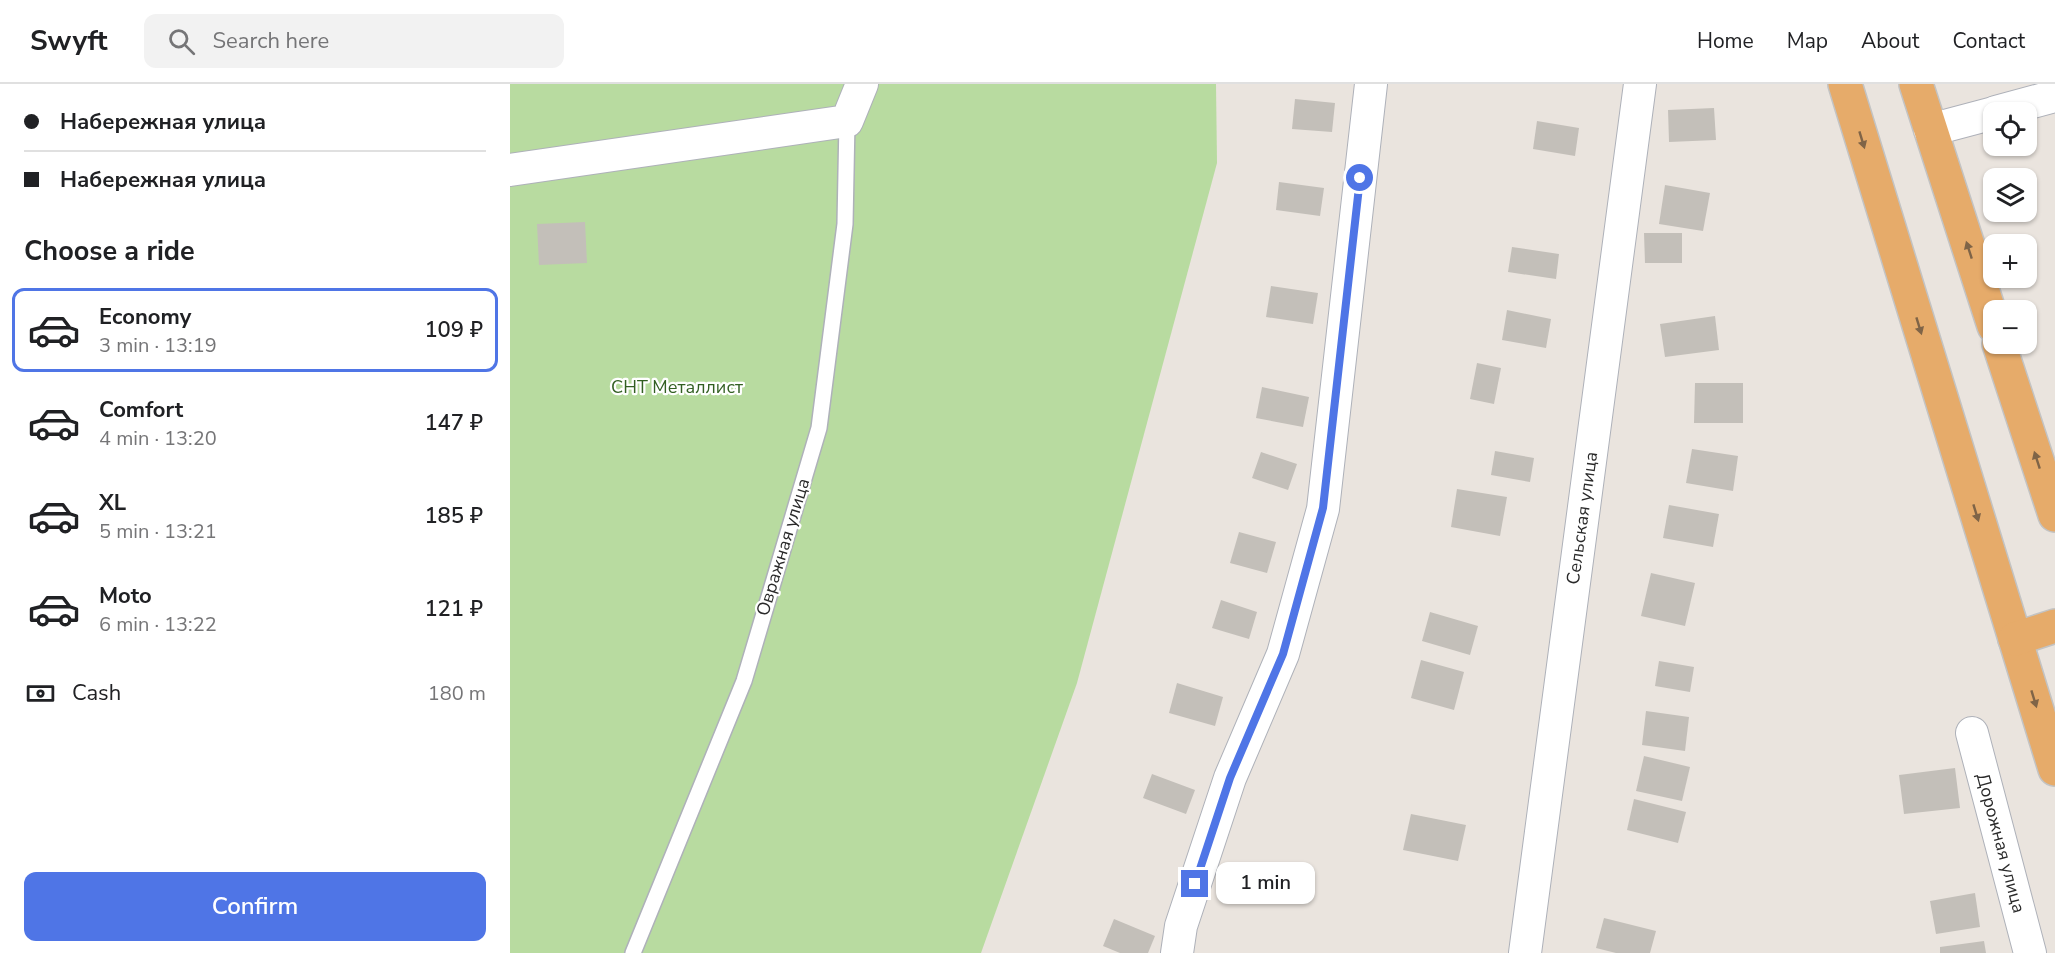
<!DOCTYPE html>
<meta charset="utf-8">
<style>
body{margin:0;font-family:"Nunito Sans",sans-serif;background:#f2f2f2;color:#202124;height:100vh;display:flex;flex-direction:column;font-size:22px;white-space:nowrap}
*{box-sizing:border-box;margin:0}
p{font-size:20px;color:#757577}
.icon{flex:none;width:33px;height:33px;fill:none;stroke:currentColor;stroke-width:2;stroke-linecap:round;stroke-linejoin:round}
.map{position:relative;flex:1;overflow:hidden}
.side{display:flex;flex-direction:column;background:#fff;width:510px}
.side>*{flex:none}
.banner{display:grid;align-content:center;height:132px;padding:0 24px;background:#fff}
.tools{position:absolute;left:1473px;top:18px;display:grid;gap:12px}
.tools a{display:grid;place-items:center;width:54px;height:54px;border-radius:12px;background:#fff;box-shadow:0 2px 4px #0004;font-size:30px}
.end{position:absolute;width:27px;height:27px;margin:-14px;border:8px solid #4f75e6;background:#fff;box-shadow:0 0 0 3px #fff}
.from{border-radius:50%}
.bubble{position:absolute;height:42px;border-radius:12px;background:#fff;box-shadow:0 2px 4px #0004;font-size:20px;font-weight:600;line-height:42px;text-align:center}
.banner b{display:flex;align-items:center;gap:21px;height:57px;font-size:22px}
.banner b+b{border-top:2px solid #e0e0e0}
.banner i{width:15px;height:15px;background:#202124}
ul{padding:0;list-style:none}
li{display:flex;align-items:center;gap:18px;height:84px;margin:0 12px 9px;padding:0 12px;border:3px solid transparent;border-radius:12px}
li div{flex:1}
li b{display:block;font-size:22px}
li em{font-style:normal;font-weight:600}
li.selected{border-color:#4f75e6}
li>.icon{width:54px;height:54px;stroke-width:1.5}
h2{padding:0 24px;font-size:27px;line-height:72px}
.pay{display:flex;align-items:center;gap:15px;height:66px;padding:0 24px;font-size:22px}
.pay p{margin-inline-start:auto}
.action{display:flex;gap:12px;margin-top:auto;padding:12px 24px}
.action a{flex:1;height:69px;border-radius:12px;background:#4f75e6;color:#fff;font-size:24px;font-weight:600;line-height:69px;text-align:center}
header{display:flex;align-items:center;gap:36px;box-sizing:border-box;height:84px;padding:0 30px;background:#fff;border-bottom:2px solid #e0e0e0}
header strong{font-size:28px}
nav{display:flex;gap:33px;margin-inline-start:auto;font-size:21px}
.search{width:420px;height:54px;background:#f2f2f2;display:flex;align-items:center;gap:15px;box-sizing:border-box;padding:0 21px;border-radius:12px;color:#757577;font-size:22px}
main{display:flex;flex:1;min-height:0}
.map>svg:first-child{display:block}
</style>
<header>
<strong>Swyft</strong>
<div class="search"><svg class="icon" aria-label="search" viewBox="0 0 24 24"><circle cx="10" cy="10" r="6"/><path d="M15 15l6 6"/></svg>Search here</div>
<nav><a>Home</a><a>Map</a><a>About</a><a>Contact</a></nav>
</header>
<main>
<section class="side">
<div class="banner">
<b><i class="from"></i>Набережная улица</b>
<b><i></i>Набережная улица</b>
</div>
<h2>Choose a ride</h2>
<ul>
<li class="selected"><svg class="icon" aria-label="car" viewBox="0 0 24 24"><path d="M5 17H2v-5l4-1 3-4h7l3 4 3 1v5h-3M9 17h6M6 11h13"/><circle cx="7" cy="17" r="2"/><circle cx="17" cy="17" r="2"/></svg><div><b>Economy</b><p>3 min · 13:19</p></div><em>109 ₽</em></li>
<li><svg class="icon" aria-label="car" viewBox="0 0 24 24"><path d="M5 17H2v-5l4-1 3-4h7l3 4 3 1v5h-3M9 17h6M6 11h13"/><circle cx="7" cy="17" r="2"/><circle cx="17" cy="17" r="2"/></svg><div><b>Comfort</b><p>4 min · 13:20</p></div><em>147 ₽</em></li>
<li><svg class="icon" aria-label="car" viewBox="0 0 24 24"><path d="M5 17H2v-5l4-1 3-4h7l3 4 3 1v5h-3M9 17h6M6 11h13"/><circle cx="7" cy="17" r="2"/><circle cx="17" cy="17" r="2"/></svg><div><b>XL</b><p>5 min · 13:21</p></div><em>185 ₽</em></li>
<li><svg class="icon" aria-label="car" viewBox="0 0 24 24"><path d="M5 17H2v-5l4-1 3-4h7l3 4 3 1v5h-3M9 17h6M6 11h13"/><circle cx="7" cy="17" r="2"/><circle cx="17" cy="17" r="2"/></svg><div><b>Moto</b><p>6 min · 13:22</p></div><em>121 ₽</em></li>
</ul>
<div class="pay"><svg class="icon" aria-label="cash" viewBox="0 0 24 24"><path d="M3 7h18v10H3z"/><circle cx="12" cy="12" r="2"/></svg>Cash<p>180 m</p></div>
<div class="action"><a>Confirm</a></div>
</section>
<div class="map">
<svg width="1545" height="869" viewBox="0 0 1545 869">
<rect width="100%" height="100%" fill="#eae4de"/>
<path fill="#b8dba0" d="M0,0H706L707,79L567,599L471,869H0Z"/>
<g fill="#c3bfb9">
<path d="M785,15L825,19L822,48L782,45Z"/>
<path d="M1204,24L1206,56L1159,58L1158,26Z"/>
<path d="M1027,37L1069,44L1065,72L1023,65Z"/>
<path d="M769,98L814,104L810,132L766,126Z"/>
<path d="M1155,101L1200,109L1193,147L1149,140Z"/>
<path d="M75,138L77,179L29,181L27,140Z"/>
<path d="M1134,149H1172V179H1135Z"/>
<path d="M1002,163L1049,170L1046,195L998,188Z"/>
<path d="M761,202L808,209L803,240L756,233Z"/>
<path d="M997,226L1041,235L1036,264L992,256Z"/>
<path d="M1205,232L1209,266L1155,273L1150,240Z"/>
<path d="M967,279L991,284L984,320L960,315Z"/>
<path d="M1185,299H1233V339H1184Z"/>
<path d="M752,303L799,313L793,343L746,334Z"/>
<path d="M1182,365L1228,372L1223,407L1176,399Z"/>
<path d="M985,367L1024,374L1020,398L981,391Z"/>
<path d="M751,368L787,380L778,406L742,394Z"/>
<path d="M947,405L997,413L990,452L941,443Z"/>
<path d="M1159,421L1209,430L1203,463L1153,454Z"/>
<path d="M729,448L766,458L757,489L720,479Z"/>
<path d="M1141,489L1185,499L1175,542L1131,532Z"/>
<path d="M711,516L747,528L739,555L702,544Z"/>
<path d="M920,528L968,542L960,571L912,557Z"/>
<path d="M911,576L954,588L944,626L901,614Z"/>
<path d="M1149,577L1184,583L1180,608L1145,602Z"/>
<path d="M667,599L713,613L705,642L659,629Z"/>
<path d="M1136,627L1179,633L1175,667L1132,661Z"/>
<path d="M1134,672L1180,683L1172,717L1126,707Z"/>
<path d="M1445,684L1450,724L1394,730L1389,691Z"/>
<path d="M642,690L685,706L676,730L633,714Z"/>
<path d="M1124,715L1176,728L1168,759L1117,746Z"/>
<path d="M901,730L956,741L948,777L893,766Z"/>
<path d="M1465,809L1470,843L1426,850L1420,817Z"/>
<path d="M1094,834L1146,847L1140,869H1106L1086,864Z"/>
<path d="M604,835L645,852L638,869H610L593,862Z"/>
<path d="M1474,857L1476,869H1430V863Z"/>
</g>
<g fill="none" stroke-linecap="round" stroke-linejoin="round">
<defs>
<path id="service" d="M123,869L234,597L309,344L335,140L337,37"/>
<g id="minor">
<path d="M1486,28L1545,12"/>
<path d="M1420,46L1484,29"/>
<path d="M0,86L337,37L352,0"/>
<path d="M1462,649L1520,869"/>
<path d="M667,869L671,842L720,694L773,570L813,425L861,0"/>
<path d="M1015,869L1130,0"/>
</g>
<g id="trunk">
<path d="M1335,0L1545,685"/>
<path d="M1406,0L1484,242"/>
<path d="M1489,260L1545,431"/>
<path d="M1505,555L1545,542"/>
</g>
</defs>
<use href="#service" stroke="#aeb1b9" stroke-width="18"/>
<use href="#minor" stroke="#aeb1b9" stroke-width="34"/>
<use href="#trunk" stroke="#c3c3c3" stroke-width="36"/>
<use href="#service" stroke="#fff" stroke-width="15"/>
<use href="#minor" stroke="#fff" stroke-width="32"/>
<use href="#trunk" stroke="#e6ab6a" stroke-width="33"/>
</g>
<defs><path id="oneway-solid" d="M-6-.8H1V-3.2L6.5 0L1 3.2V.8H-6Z" transform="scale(1.5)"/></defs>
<g fill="#7f6447">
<use href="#oneway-solid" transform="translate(1352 56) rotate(73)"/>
<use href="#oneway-solid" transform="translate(1459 166) rotate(-108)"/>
<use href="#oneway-solid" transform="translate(1409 242) rotate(73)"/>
<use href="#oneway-solid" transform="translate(1527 376) rotate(-108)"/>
<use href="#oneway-solid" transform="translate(1466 429) rotate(73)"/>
<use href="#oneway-solid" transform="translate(1524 615) rotate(73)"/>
</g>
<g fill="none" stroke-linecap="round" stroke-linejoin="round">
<path stroke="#4f75e6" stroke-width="8" d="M685,800L720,694L773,570L813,424L850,94"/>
</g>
<g text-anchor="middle" stroke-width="4.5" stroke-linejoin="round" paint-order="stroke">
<g font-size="18" fill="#325f22" stroke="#fff">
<text x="167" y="309">СНТ Металлист</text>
</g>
<g font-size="18" fill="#2a2a2a" stroke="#fff">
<text transform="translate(1072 434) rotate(-82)" y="6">Сельская улица</text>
<text transform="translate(273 463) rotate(-73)" y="6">Овражная улица</text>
<text transform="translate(1491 759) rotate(75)" y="6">Дорожная улица</text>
</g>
</g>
</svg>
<div class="tools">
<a><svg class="icon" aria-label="locate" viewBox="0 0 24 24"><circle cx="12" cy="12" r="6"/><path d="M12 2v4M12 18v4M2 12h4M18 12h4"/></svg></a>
<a><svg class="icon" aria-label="layers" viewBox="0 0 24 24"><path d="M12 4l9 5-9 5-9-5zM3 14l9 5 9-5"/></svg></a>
<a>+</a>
<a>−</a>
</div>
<i class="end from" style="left:850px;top:94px"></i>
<i class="end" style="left:685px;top:800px"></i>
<div class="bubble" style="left:706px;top:778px;width:99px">1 min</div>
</div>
</main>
